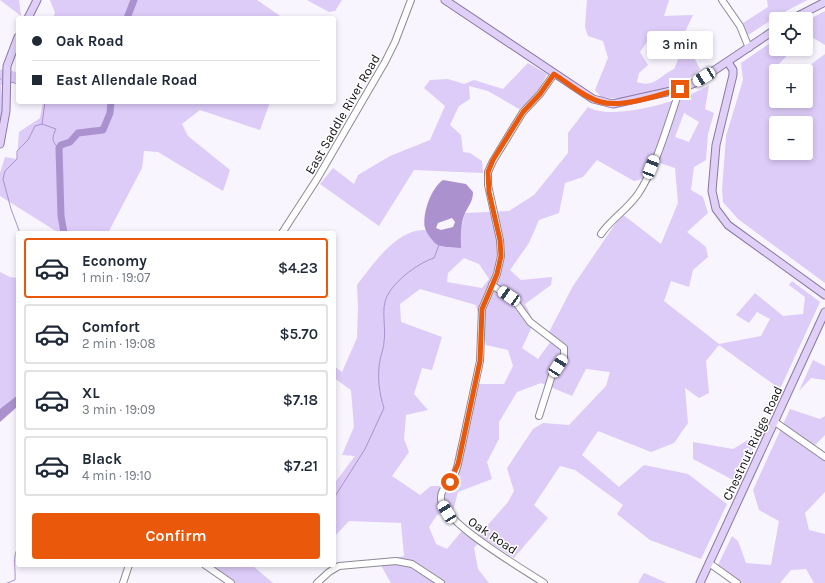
<!DOCTYPE html>
<meta charset="utf-8">
<style>
body{margin:0;font-family:Karla,sans-serif;background:#f6f6f7;color:#1f2937;height:100vh;display:flex;flex-direction:column;font-size:15px;white-space:nowrap}
*{box-sizing:border-box;margin:0}
p{font-size:13px;color:#747a83}
.icon{flex:none;width:22px;height:22px;fill:none;stroke:currentColor;stroke-width:2;stroke-linecap:round;stroke-linejoin:round}
.map{position:relative;flex:1;overflow:hidden}
.side{position:absolute;left:16px;top:231px;width:320px;height:336px;display:flex;flex-direction:column;background:#fff;border-radius:4px;box-shadow:0 2px 6px #0003}
.side>*{flex:none}
.hud{position:absolute;left:16px;top:16px;width:320px;height:88px;border-radius:4px;box-shadow:0 2px 6px #0003;display:grid;align-content:center;height:88px;padding:0 16px;background:#fff}
.tools{position:absolute;left:769px;top:12px;display:grid;gap:8px}
.tools a{display:grid;place-items:center;width:44px;height:44px;border-radius:4px;background:#fff;box-shadow:0 2px 6px #0003;font-size:20px}
.end{position:absolute;width:18px;height:18px;margin:-9px;border:5px solid #ea580c;background:#fff;box-shadow:0 0 0 2px #fff}
.from{border-radius:50%}
.bubble{position:absolute;height:28px;border-radius:4px;background:#fff;box-shadow:0 2px 6px #0003;font-size:13px;font-weight:600;line-height:28px;text-align:center}
.car{position:absolute;width:12px;height:24px;margin:-12px -6px;border-radius:5px;box-shadow:0 0 3px 1px #0007;background:linear-gradient(#fff 24%,#345 0 40%,#fff 0 76%,#345 0 86%,#fff 0)}
.hud b{display:flex;align-items:center;gap:14px;height:38px;font-size:15px}
.hud b+b{border-top:1px solid #e0e1e3}
.hud i{width:10px;height:10px;background:#1f2937}
ul{padding:7px 0 0;list-style:none}
li{display:flex;align-items:center;gap:12px;height:60px;margin:0 8px 6px;padding:0 8px;border:2px solid #e0e1e3;border-radius:4px}
li div{flex:1}
li b{display:block;font-size:15px}
li em{font-style:normal;font-weight:600}
li.on{border-color:#ea580c}
li>.icon{width:36px;height:36px;stroke-width:1.5}
.button{display:flex;gap:8px;margin-top:auto;padding:8px 16px}
.button a{flex:1;height:46px;border-radius:4px;background:#ea580c;color:#fff;font-size:16px;font-weight:600;line-height:46px;text-align:center}
.map>svg:first-child{display:block}
</style>
<div class="map">
<svg width="825" height="583" viewBox="0 0 825 583">
<rect width="100%" height="100%" fill="#f8f5ff"/>
<g fill="#ddcbf8" fill-rule="evenodd">
<path d="M0,0H19L21,16Z"/>
<path d="M50,0H257L283,18H53L55,13Z"/>
<path d="M307,0H342L335,11L329,12Z"/>
<path d="M587,0H669L664,16L693,15L683,36L700,69L684,83L620,99L601,97L595,90L608,58L603,41L588,36L585,27ZM651,36H665L678,60L674,69C659,76 655,88 637,82L639,73L648,65L640,52Z"/>
<path d="M767,0H807L779,15L748,35L743,23L768,7Z"/>
<path d="M825,11V45L808,35L806,37V21Z"/>
<path d="M776,39V49H793L779,64L802,71L825,54V283L738,219L723,202L722,190L726,136L743,80L741,63ZM776,71H806V101H776ZM776,123H806V153H776Z"/>
<path d="M528,63L547,74L535,98L519,109L488,91L469,86L470,99L459,106L450,125L461,135L463,152L470,153L482,161L483,173L414,170L379,226L320,184L333,168L354,184L358,175L390,156L430,140L445,106L424,88L430,80L448,79L464,84L474,80L503,89Z"/>
<path d="M4,69L16,72L18,82L1,85L3,111L0,125V70Z"/>
<path d="M709,85L705,109L714,113L708,134L706,160L694,167L691,190L703,197L708,213L687,232L706,247L708,257L693,270L689,287L671,281L664,301L719,344L761,336L770,319L757,312L749,323L736,315L755,293L783,316L803,314L805,297L789,285L792,281L820,302L780,389L719,345L706,361L709,393L699,398L685,388L688,423L674,443L651,452L598,431L582,455L619,487L644,465L688,474L727,504L701,559L650,540L617,514L623,505L575,470L560,466L534,505L548,518L514,558L483,538L474,548L478,569L489,583H391L379,562L404,556L401,523L349,521L334,537V484L355,456L342,455L354,427L351,390L334,378V366L342,372L357,338L358,308L357,285C373,264 397,229 425,230L436,243L443,247L461,240V229L465,213L509,211L534,195L568,153V133L588,107C612,122 686,100 709,85ZM684,113L699,122L689,142L675,137ZM597,160L634,181L647,178L654,161L675,168L678,203L661,244L622,214L573,286L549,332L554,337L538,359L522,348L534,322L525,304L551,285L552,277L521,280L510,270L529,243L539,220L559,213L565,183L583,177ZM464,258L479,264L489,279L482,288L447,282L448,273ZM420,289L476,305L486,345L508,350L513,366L504,384H477L457,448L453,467L442,486H431L420,495L392,476L409,452L404,439L406,415L428,410L414,394L422,368L432,370L442,337L401,322L400,304ZM586,369L610,372L606,386L569,425L543,423L533,429L507,468L514,491L508,502L479,535L466,526L447,549L436,544L429,527L437,515L453,511L458,492L492,479L487,462L499,439V422L517,392L541,383L572,396Z"/>
<path d="M43,102H270L260,130L200,110L182,124L188,136L230,170L223,191L158,152L144,151L142,168L108,233H59L0,196V173L5,157L17,159L19,132L40,118Z"/>
<path d="M0,272L10,277L18,278V401L0,419Z"/>
<path d="M813,360L825,366V380L811,378L799,391Z"/>
<path d="M790,409L820,419L825,416V435L812,448L825,458V492L805,513L809,530L825,534V583H814L806,569L791,570L780,583H740L717,567L732,536L738,541L746,563L771,565L779,521L759,510L753,490Z"/>
<path d="M760,433L737,482L693,459V442L733,449Z"/>
<path d="M209,565L253,566L273,583H236Z"/>
<path d="M644,573L667,583H638Z"/>
</g>
<g fill="#ab92ce" fill-rule="evenodd">
<path d="M443,180L466,184L473,192C473,201 469,205 465,213C460,225 461,236 461,248C453,247 443,248 436,244C433,241 426,233 425,228C422,214 431,188 443,180ZM452,218L455,222L453,227L441,230L436,228L438,223Z"/>
<path d="M18,395V406L0,422V409Z"/>
</g>
<g fill="none" stroke-linecap="round" stroke-linejoin="round">
<g stroke="#ab92ce" stroke-width="1">
<path d="M0,79H1"/>
<path d="M11,82L18,84"/>
<path d="M45,102L42,124L56,129C52,137 51,142 59,148"/>
<path d="M20,233L11,209L3,179L5,171L17,159V151L28,140L35,126L42,124"/>
<path d="M334,498L365,449L384,408C379,393 377,376 380,360C381,354 384,348 384,342C386,329 382,314 385,302C389,284 418,263 434,258L439,245"/>
<path d="M7,583L15,580C16,571 12,555 18,548"/>
</g>
<g stroke="#ab92ce" stroke-width="7">
<path d="M127,18L134,0"/>
<path d="M64,233L61,216L59,148L61,145L70,142L78,133L103,130L110,113L111,102"/>
</g>
<defs>
<g id="minor">
<path d="M722,0L740,26L749,48"/>
<path d="M282,233L317,179L385,62L395,42L411,0"/>
<path d="M601,234C611,219 627,210 638,194C656,168 669,120 680,89"/>
<path d="M492,285L514,300L530,322L564,348V357L552,375L539,416"/>
<path d="M775,422L825,457"/>
<path d="M709,563L737,583"/>
<path d="M205,565L231,583"/>
<path d="M123,583L129,565"/>
<path d="M317,583L329,572L339,566L396,561L412,564L441,583"/>
<path d="M544,583C523,569 442,522 441,499C440,489 448,486 453,478C455,474 457,469 458,464L480,361L482,309L497,274L501,256L500,240L488,185V172L493,161L523,112L540,94L554,74"/>
</g>
<g id="major">
<path d="M445,0L593,99L613,104L680,89L697,82L776,29"/>
<path d="M28,18L37,0"/>
<path d="M792,19L825,2"/>
<path d="M728,62L733,70V75L716,145L712,191L716,209L728,225L825,295"/>
<path d="M0,144L6,111L7,66L18,37"/>
<path d="M700,583L825,312"/>
</g>
</defs>
<use href="#minor" stroke="#8d8a93" stroke-width="8"/>
<use href="#major" stroke="#8a78a4" stroke-width="9"/>
<use href="#minor" stroke="#fff" stroke-width="6"/>
<use href="#major" stroke="#e0d0f8" stroke-width="7"/>
</g>
<g fill="none" stroke-linecap="round" stroke-linejoin="round">
<path stroke="#ea580c" stroke-width="5" d="M450,482L458,464L480,361L482,309L497,274L501,256L500,240L489,192L488,172L493,160L523,112L540,94L554,74C568,83 585,98 601,102C622,108 659,95 680,89"/>
</g>
<g text-anchor="middle" stroke-width="3" stroke-linejoin="round" paint-order="stroke">
<g font-size="13" fill="#0e0d10" stroke="#fff">
<text transform="translate(342 114) rotate(-60)" y="5">East Saddle River Road</text>
<text transform="translate(752 443) rotate(-65)" y="5">Chestnut Ridge Road</text>
<text transform="translate(493 535) rotate(34)" y="5">Oak Road</text>
</g>
</g>
</svg>
<div class="tools">
<a><svg class="icon" aria-label="locate" viewBox="0 0 24 24"><circle cx="12" cy="12" r="6"/><path d="M12 2v4M12 18v4M2 12h4M18 12h4"/></svg></a>
<a>+</a>
<a>−</a>
</div>
<i class="end from" style="left:450px;top:482px"></i>
<i class="end" style="left:680px;top:89px"></i>
<div class="bubble" style="left:647px;top:31px;width:66px">3 min</div>
<i class="car" style="left:704px;top:77px;rotate:238deg"></i>
<i class="car" style="left:651px;top:167px;rotate:21deg"></i>
<i class="car" style="left:509px;top:296px;rotate:304deg"></i>
<i class="car" style="left:558px;top:366px;rotate:33deg"></i>
<i class="car" style="left:447px;top:512px;rotate:329deg"></i>
<div class="hud">
<b><i class="from"></i>Oak Road</b>
<b><i></i>East Allendale Road</b>
</div>
<section class="side">
<ul>
<li class="on"><svg class="icon" aria-label="car" viewBox="0 0 24 24"><path d="M5 17H2v-5l4-1 3-4h7l3 4 3 1v5h-3M9 17h6M6 11h13"/><circle cx="7" cy="17" r="2"/><circle cx="17" cy="17" r="2"/></svg><div><b>Economy</b><p>1 min · 19:07</p></div><em>$4.23</em></li>
<li><svg class="icon" aria-label="car" viewBox="0 0 24 24"><path d="M5 17H2v-5l4-1 3-4h7l3 4 3 1v5h-3M9 17h6M6 11h13"/><circle cx="7" cy="17" r="2"/><circle cx="17" cy="17" r="2"/></svg><div><b>Comfort</b><p>2 min · 19:08</p></div><em>$5.70</em></li>
<li><svg class="icon" aria-label="car" viewBox="0 0 24 24"><path d="M5 17H2v-5l4-1 3-4h7l3 4 3 1v5h-3M9 17h6M6 11h13"/><circle cx="7" cy="17" r="2"/><circle cx="17" cy="17" r="2"/></svg><div><b>XL</b><p>3 min · 19:09</p></div><em>$7.18</em></li>
<li><svg class="icon" aria-label="car" viewBox="0 0 24 24"><path d="M5 17H2v-5l4-1 3-4h7l3 4 3 1v5h-3M9 17h6M6 11h13"/><circle cx="7" cy="17" r="2"/><circle cx="17" cy="17" r="2"/></svg><div><b>Black</b><p>4 min · 19:10</p></div><em>$7.21</em></li>
</ul>
<div class="button"><a>Confirm</a></div>
</section>
</div>
